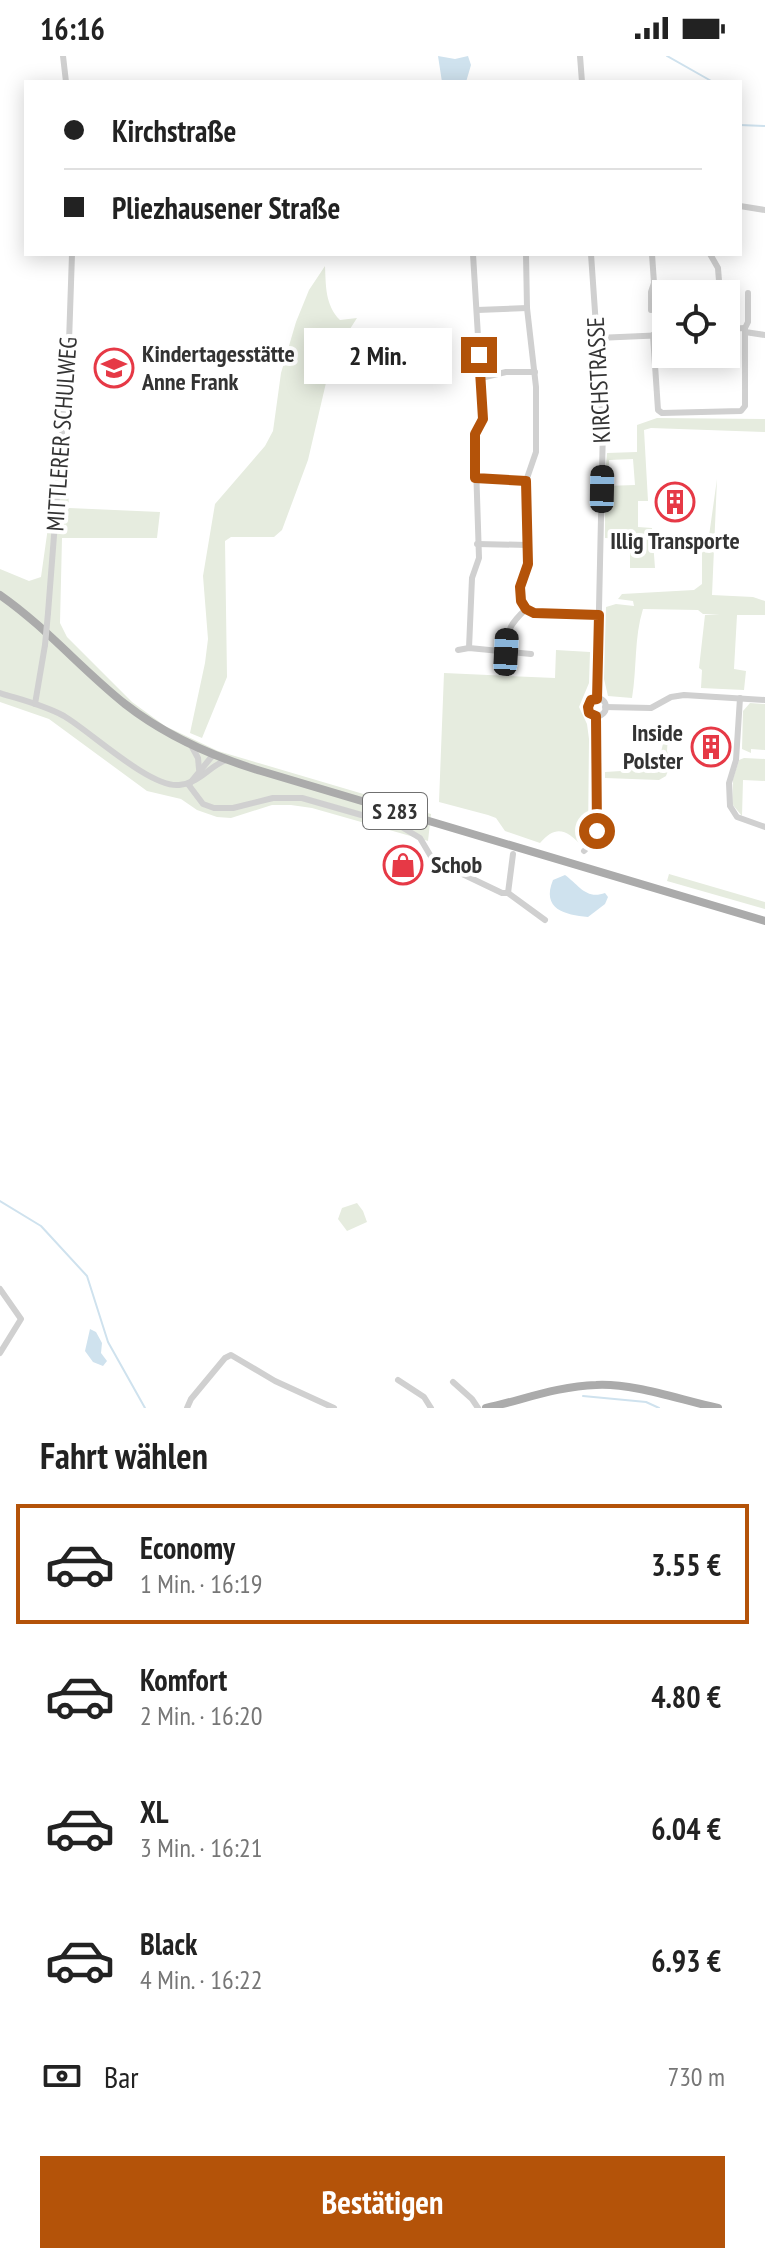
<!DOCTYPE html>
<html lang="de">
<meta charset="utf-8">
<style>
body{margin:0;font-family:"PT Sans Narrow",sans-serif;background:#f2f2f2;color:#222;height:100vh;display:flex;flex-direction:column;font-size:30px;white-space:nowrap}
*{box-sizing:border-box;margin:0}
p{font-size:26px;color:#767676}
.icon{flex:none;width:44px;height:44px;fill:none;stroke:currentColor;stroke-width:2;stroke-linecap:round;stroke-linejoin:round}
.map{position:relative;height:1352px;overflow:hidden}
.sheet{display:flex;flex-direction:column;background:#fff;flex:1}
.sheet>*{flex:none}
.guide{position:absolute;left:24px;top:24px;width:718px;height:176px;border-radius:0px;box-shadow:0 4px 20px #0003;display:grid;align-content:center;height:176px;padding:0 40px;background:#fff}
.tools{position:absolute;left:652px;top:224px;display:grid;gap:16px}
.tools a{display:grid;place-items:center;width:88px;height:88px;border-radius:0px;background:#fff;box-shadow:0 4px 20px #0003;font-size:40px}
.end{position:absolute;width:36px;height:36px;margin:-18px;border:10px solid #b45309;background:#fff;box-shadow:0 0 0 4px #fff}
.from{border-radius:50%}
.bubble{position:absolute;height:56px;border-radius:0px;background:#fff;box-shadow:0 4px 20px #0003;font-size:26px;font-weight:600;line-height:56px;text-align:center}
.car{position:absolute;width:24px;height:48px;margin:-24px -12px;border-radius:10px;box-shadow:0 0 6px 2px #0007;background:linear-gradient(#222 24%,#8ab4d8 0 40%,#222 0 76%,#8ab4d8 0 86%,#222 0)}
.guide b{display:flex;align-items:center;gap:28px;height:76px;font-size:30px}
.guide b+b{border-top:2px solid #e0e0e0}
.guide i{width:20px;height:20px;background:#222}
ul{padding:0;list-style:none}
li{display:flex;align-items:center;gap:24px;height:120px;margin:0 16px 12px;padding:0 24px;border:4px solid transparent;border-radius:0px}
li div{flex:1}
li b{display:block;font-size:30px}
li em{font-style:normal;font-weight:600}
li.current{border-color:#b45309}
li>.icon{width:72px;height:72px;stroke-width:1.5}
h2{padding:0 40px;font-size:36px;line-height:96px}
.pay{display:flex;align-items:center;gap:20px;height:88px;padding:0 40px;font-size:30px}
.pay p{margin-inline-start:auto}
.button{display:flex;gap:16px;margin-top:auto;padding:16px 40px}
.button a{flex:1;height:92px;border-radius:0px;background:#b45309;color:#fff;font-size:32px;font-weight:600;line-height:92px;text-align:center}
.status{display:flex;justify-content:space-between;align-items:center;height:56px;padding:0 40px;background:#fff;direction:ltr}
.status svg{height:22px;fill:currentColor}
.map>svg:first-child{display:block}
</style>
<div class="status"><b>16:16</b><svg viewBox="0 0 49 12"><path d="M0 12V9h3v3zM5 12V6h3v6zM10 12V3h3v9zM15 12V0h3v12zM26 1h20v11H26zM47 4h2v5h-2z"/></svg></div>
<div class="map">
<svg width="765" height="1352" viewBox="0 0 765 1352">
<rect width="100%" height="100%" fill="#fff"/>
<g fill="#e6ecdf">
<path d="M325,210C326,230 325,249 340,264L357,262L332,301L308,404L282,474L274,481H231L225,485L227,621L202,682L190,677L205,607L208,583L203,520L215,448L265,390L273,375L281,317L296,266L309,234Z"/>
<path d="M657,362L765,363V376L651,372L644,374L648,445H638V471L652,472L655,512H630V483L605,482V430L635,429L633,403L609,404V409L606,410L607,397L637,396V369Z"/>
<path d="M67,410L69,452L160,456L157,482H62L60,567L67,581L132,646L165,670L218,695L431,758L428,785L312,752L291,749H272L231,762L217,761L197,754L181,743L147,735L49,663L0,646V513L29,525L41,521L54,429L60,430L61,413Z"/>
<path d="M717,423L712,539L753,541L765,545V559H737L734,613L746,615L744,634L701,632L702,614L699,612L705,559L720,558H703L698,554L643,553C634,581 637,613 632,642L608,640L604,623L606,551L616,548L634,550L633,545L618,543L622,538L694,534L702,528V482L709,480Z"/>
<path d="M556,594L590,596L589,627L579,651L587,668L589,683L588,782L582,790C567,774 556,768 540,787L505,775L496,762L488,759L439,746L444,617L555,622Z"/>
<path d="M750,647L765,648V694L751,693V697L742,693L743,655Z"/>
<path d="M665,679H668L667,695L671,706L666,720L659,724L605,722V716L653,713L658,709Z"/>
<path d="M744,702L765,703V725L743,724L742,760L732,748L733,723L739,704Z"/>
<path d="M669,818L765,846V853L667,825Z"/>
<path d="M357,1147L363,1155L367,1166L347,1175L338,1163L342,1152Z"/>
</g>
<g fill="#cfe2ee">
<path d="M438,0L455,3L468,0L471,9L466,26H442Z"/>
<path d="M565,819C579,829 586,844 605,837L608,841L605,848L588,861C565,859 541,853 553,824Z"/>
<path d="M90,1273L96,1276L102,1287L101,1297L107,1305L103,1310L93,1306L85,1295Z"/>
</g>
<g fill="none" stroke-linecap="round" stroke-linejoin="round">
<g stroke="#cfe2ee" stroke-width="2">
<path d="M667,0L713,26"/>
<path d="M740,69L765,70"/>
<path d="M0,1145L41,1170L87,1220L108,1286L145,1352"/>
<path d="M583,1340L646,1346L659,1352"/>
</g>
<g stroke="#d0d0d0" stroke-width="6">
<path d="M63,0L66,26"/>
<path d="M580,0L582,26"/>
<path d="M740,150L765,154"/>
<path d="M526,198L527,252L536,331V396L526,425L528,508L520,531L521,545L526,553L534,557L599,559"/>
<path d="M591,198L603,371L597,643"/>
<path d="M652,198L654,227L673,238"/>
<path d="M710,198L718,212L720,238"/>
<path d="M477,254L527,252"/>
<path d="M651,254V236L654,227"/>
<path d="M726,273L745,272"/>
<path d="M745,276L765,279"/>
<path d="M653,279L658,354L662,357L741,355L745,350V272L748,266V237"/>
<path d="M597,282L666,279"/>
<path d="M481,322L506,316H535"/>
<path d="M475,422L526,425"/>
<path d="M477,488L528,489"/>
<path d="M48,557L69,286L72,198"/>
<path d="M469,592L472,522L479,502L475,378L483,363L473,198"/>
<path d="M458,594L469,592L531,598"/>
<path d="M506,596C508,573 509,569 526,553"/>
<path d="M0,637C22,644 44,649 64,660C91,676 150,732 179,729C200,727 208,711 226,704"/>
<path d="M740,642L736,704L729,727L730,750L737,761L765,771"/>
<circle cx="597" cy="651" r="9"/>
<path d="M35,648L45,589"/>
<path d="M605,651L651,652L671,641L684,639L765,644"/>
<path d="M192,691L198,702L199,713"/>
<path d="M191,726L213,699"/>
<path d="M188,728L203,748L214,752H233L273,742H302L400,770L420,782L433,804L502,837H508L545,864"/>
<path d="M584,795L593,786L597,775L596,660"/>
<path d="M508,837L513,798"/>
<path d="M0,1233L21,1263L0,1297"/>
<path d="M398,1324L424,1341L431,1352"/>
<path d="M453,1326L472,1343L478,1352"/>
<path d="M187,1352L191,1343L225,1302L231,1299L275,1325L334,1352"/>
</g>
<g stroke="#ababab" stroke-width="8">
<path d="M0,539C46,571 81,613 125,648C166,680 211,700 261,715L765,865"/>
<path d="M486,1352C522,1344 559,1330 596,1329C634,1327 680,1344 718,1352"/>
</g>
<path stroke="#d0d0d0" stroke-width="6" d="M45,589L48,557"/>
</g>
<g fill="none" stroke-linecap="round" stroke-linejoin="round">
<path stroke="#b45309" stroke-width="10" d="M479,299L483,363L475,378V422L526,425L528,508L520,531L521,545L526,553L534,557L599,559L597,643L591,644L588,651L589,657L596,660L597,775"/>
</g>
<defs>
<symbol id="school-ring" viewBox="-11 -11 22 22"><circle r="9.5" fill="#fff" stroke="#e63946" stroke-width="1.5"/><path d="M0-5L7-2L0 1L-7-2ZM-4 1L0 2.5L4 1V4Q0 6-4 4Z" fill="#e63946"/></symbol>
<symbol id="building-ring" viewBox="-11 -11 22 22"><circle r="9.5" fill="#fff" stroke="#e63946" stroke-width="1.5"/><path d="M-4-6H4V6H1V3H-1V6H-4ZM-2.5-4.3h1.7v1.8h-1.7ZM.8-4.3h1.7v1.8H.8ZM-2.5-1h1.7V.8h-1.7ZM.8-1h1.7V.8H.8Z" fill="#e63946"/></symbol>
<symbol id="shop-ring" viewBox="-11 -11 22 22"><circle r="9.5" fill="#fff" stroke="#e63946" stroke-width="1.5"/><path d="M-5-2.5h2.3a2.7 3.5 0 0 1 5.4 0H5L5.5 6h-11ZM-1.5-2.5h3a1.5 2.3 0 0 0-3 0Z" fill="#e63946"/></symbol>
</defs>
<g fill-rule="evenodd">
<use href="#school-ring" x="92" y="290" width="44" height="44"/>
<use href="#building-ring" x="653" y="424" width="44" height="44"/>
<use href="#building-ring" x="689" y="669" width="44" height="44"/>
<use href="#shop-ring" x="381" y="787" width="44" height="44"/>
</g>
<g text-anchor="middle" stroke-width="8" stroke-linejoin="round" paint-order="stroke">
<rect fill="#fff" stroke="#707070" stroke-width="2" x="363" y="737" width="64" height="36" rx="6"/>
<g font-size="22" font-weight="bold" fill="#333">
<text x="395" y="763">S 283</text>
</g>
<g font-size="24" font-weight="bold" fill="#333" stroke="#fff" text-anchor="start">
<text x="142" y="306">Kindertagesstätte<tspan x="142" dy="28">Anne Frank</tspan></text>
<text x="675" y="493" text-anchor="middle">Illig Transporte</text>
<text x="683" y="685" text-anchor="end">Inside<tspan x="683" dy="28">Polster</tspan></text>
<text x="431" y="817">Schob</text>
</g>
<g font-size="24" fill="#333" stroke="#fff">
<text transform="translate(599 324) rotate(-93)" y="8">KIRCHSTRASSE</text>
<text transform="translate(62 378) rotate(-86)" y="8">MITTLERER SCHULWEG</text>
</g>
</g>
</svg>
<div class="tools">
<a><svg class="icon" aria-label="locate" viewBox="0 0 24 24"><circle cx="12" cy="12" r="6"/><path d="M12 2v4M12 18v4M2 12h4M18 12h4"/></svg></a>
</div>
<i class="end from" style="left:597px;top:775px"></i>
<i class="end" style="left:479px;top:299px"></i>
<div class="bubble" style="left:304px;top:272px;width:148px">2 Min.</div>
<i class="car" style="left:602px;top:433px;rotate:1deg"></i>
<i class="car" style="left:506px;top:596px;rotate:3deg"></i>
<div class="guide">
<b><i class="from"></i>Kirchstraße</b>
<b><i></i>Pliezhausener Straße</b>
</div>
</div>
<section class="sheet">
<h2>Fahrt wählen</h2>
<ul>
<li class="current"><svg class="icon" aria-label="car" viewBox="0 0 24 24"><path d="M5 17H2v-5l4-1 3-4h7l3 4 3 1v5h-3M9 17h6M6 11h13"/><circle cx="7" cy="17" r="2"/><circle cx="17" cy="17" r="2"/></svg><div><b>Economy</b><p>1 Min. · 16:19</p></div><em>3.55 €</em></li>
<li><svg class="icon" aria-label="car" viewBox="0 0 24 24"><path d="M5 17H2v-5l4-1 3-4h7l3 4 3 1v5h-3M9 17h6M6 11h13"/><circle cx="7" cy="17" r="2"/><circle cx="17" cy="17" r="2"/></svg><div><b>Komfort</b><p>2 Min. · 16:20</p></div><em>4.80 €</em></li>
<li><svg class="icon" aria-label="car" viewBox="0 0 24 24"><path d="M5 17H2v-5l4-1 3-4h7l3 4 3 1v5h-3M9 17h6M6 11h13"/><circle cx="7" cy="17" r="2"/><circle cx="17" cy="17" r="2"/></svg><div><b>XL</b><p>3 Min. · 16:21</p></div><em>6.04 €</em></li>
<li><svg class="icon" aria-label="car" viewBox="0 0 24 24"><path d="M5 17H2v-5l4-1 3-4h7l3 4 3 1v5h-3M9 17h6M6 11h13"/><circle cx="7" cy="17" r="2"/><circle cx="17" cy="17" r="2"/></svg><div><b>Black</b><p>4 Min. · 16:22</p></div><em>6.93 €</em></li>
</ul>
<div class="pay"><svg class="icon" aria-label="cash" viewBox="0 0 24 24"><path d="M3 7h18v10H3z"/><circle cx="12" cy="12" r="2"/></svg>Bar<p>730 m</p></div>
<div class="button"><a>Bestätigen</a></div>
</section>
